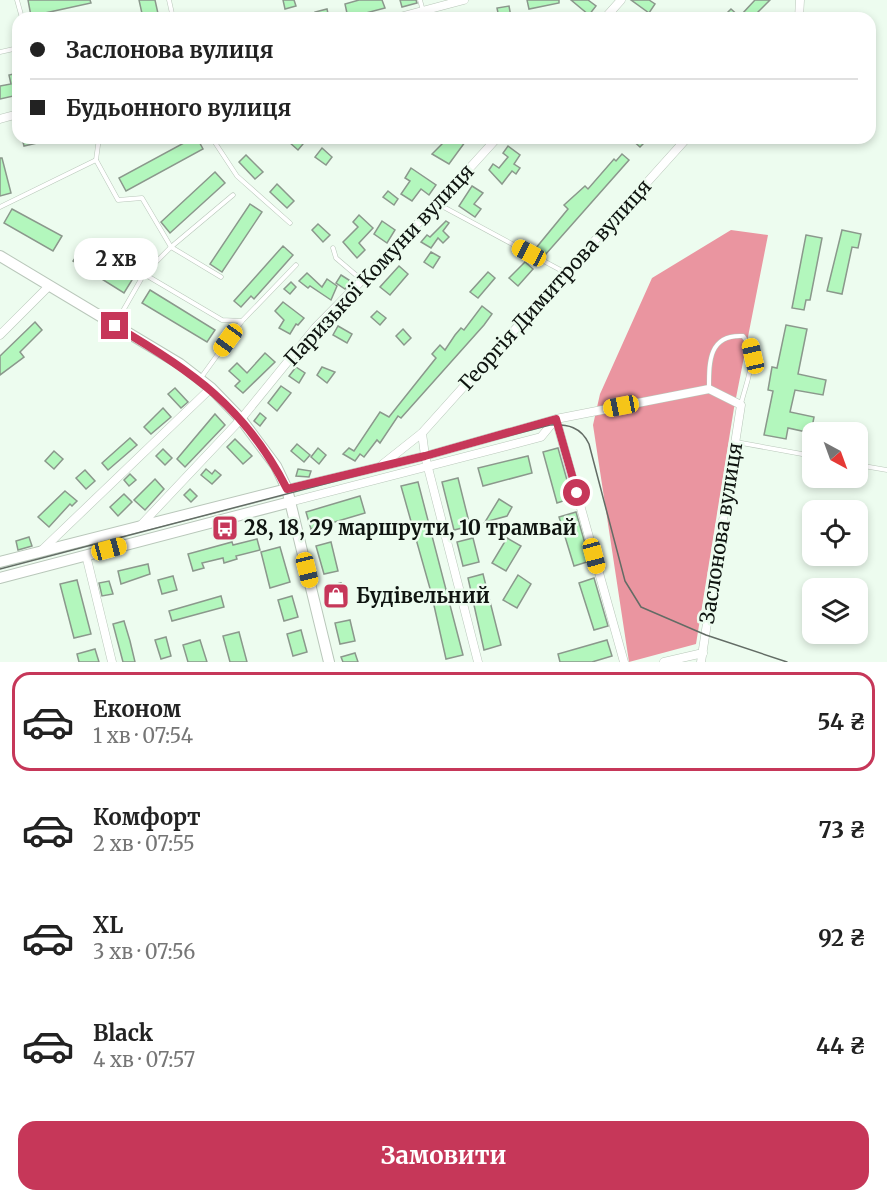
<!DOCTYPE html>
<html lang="uk">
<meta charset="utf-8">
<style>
body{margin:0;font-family:Merriweather,serif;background:#f2f2f2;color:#222;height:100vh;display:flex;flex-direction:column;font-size:22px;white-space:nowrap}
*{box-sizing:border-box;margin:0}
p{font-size:20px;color:#767676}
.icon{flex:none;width:33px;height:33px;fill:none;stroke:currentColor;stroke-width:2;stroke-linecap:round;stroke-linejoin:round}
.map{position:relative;height:662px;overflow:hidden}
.side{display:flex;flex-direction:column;background:#fff;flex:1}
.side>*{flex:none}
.top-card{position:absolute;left:12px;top:12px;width:864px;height:132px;border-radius:18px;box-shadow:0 3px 9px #0003;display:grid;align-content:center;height:132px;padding:0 18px;background:#fff}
.needle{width:39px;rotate:139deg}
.controls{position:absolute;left:802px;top:422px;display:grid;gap:12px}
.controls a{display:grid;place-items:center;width:66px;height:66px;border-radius:12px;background:#fff;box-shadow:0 3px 9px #0003;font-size:30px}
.end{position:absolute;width:27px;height:27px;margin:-14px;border:8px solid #c63759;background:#fff;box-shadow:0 0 0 3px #fff}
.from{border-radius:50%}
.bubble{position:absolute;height:42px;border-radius:18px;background:#fff;box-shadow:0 3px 9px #0003;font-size:20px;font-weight:700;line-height:42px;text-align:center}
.car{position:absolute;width:18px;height:36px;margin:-18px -9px;border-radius:8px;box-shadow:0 0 4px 2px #0007;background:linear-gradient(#f5c518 24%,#345 0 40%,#f5c518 0 76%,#345 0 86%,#f5c518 0)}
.top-card b{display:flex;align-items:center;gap:21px;height:57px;font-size:22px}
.top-card b+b{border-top:2px solid #e0e0e0}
.top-card i{width:15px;height:15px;background:#222}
ul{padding:10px 0 0;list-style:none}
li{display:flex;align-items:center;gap:18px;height:99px;margin:0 12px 9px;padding:0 6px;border:3px solid transparent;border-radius:18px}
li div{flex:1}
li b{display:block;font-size:22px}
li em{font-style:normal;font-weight:700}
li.current{border-color:#c63759}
li>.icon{width:54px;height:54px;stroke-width:1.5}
.cta{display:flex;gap:12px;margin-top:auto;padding:12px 18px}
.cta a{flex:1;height:69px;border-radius:18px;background:#c63759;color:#fff;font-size:24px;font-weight:700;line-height:69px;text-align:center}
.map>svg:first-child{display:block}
</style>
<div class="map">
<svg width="887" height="662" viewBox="0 0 887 662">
<rect width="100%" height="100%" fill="#edfcef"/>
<path fill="#ea95a0" d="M731,230L768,235L734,408L696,644L629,662L593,425L600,394L652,278Z"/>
<g fill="#b3f7bd" stroke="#8b988c" stroke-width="1.5">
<path d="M28,0H90L91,3L31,16Z"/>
<path d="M139,0H155L159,18H143Z"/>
<path d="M283,0H294L296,6L285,9Z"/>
<path d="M359,0H382L385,8L362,14L363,18H348L345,4Z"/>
<path d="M400,0H416L417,3L402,7Z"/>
<path d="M527,0H559V3L529,9Z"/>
<path d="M571,0H588L596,6L589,15Z"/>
<path d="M631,0H649L655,4L649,13Z"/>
<path d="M755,0H770L756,14L760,18H747L742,14Z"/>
<path d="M509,6L511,17L499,18L497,8Z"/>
<path d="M327,9L329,18H316L315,12Z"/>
<path d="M731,9L741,18H722Z"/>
<path d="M18,73V95L0,99V86L11,84L9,75Z"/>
<path d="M22,138H46V141L24,146Z"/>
<path d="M193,138H197L203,149L126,191L119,178Z"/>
<path d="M293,138H308L298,150L289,142Z"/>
<path d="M448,138H468L449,164L432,154Z"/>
<path d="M630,138H649L640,147Z"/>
<path d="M508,146L520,155L514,164L520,168L516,174L512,171L502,184L489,170L493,164L499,168L508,157L503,153Z"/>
<path d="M322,148L332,157L326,165L315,157Z"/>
<path d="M622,154L629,160L545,255L536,248L568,209L564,205L585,186L588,189L614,159L616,161Z"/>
<path d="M246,155L263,172L255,179L239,162Z"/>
<path d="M0,158H2L11,193L0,196Z"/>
<path d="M411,168L436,185L429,195L421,189L412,201L401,194L410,181L405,178Z"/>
<path d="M215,172L225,183L170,233L161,222Z"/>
<path d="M277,184L294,201L287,208L270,192Z"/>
<path d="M472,186L483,193L474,204L481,209L475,217L459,206Z"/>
<path d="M388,191L398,199L394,205L383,197Z"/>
<path d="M250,204L262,212L222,272L210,264Z"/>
<path d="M12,209L62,236L53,251L4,223Z"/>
<path d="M359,215L373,228L359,243L365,250L357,258L343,242L358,227L353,222Z"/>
<path d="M382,221L395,230L387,243L374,234Z"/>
<path d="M446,221L449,223L443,231L449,237L443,243L438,238L431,248L421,242L427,235L430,237Z"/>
<path d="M318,224L330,235L323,242L312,230Z"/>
<path d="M842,230L861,234L858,248L852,247L842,294L827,291Z"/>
<path d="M806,235L822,238L810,300H806L804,310L792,308Z"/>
<path d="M283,246L293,255L254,299L251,296L241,307L234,301Z"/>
<path d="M82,248L132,280L124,293L73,261Z"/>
<path d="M431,252L440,257L433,268L424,262Z"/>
<path d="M525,262L533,269L518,286L509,278Z"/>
<path d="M399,266L408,274L390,295L380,287Z"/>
<path d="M488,272L495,278L478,298L470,292Z"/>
<path d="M307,273L322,287L327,279L337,286L331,300L310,286L308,288L299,281Z"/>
<path d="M341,275L352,282L345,289L336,283Z"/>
<path d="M291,282L296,287L290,294L284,289Z"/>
<path d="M150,290L215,330L207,342L142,303Z"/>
<path d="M283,302L304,318L298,325L296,324L290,334L279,328L284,320L275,311Z"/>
<path d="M482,306L492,314L484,325L401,418L398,416L380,443L377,440L364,457L360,454L355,461L343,454L349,448L354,451L380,412L389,417L436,358L432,354L440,345L445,350L455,335L461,328L464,330Z"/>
<path d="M377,311L386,318L380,325L371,317Z"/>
<path d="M35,322L42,330L20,352L24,357L0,375V356Z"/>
<path d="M786,325L807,329L798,374L826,380L823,395L795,390L790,412L814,417L811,433L788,428L786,439L764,435L773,391L768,390L772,367L777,368Z"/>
<path d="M338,326L352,334L347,343L333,335Z"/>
<path d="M403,329L411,338L404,345L396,336Z"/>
<path d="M265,353L275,362L243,393L235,386L240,381L229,371L237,363L247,373Z"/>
<path d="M296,367L305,373L299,383L289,376Z"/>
<path d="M322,367L335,372L327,383L317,375Z"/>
<path d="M281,386L291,393L277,411L268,403Z"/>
<path d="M175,388L188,402L181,408L168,394Z"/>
<path d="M163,408L171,417L151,434L144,427Z"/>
<path d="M260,413L266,418L260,426L254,421Z"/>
<path d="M215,414L225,425L185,467L177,459Z"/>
<path d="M130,438L137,445L108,470L102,463Z"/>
<path d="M235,439L252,456L243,464L227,447Z"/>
<path d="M297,444L310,455L304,462L291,451Z"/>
<path d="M318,448L326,455L319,464L311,457Z"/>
<path d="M558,448L572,498L557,503L543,452Z"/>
<path d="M163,449L172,458L165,465L156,456Z"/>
<path d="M54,451L63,459L54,469L45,461Z"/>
<path d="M528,456L532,473L483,486L478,468Z"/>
<path d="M206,469L212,474L215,470L221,475L212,484L201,475Z"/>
<path d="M298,469L311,471L309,477L296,476Z"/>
<path d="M85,470L95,481L86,489L76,478Z"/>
<path d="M130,474L136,480L129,486L124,480Z"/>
<path d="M458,478L470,526L454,530L442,482Z"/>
<path d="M155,479L164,489L145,510L134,500Z"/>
<path d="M418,482L463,655L446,659L431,592L401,486Z"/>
<path d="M190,489L197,496L191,502L184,495Z"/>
<path d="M65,491L77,501L72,506L70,504L49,527L38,517Z"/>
<path d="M124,494L132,502L118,516L110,507Z"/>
<path d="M360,496L365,513L311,529L306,512Z"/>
<path d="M499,499L512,507L507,516L485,522Z"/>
<path d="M576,512L590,561L574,566L559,517Z"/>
<path d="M29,537L32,546L18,550L16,541Z"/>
<path d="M473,538L479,562L463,566L457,542Z"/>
<path d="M507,538L521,546L506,571L492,563Z"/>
<path d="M257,539L260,550L236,556L237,559L224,563L223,558L202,563L204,568L193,571L188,554L232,542L233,545Z"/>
<path d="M331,542L338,571L324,574L316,546Z"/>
<path d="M280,547L290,582L270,588L261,552Z"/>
<path d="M148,564L150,574L121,584L118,571Z"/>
<path d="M483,574L501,645L484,650L468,578Z"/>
<path d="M518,575L531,584L517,608L503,600Z"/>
<path d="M173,576L177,590L162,594L158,580Z"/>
<path d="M594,578L608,626L594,630L579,583Z"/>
<path d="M77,580L91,634L74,638L60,584Z"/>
<path d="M109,581L113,594L102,596L99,583Z"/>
<path d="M341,583L347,604L330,608L325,587Z"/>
<path d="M221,596L224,607L172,621L169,611Z"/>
<path d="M292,596L298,617L284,621L278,600Z"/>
<path d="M350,620L355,641L340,644L335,623Z"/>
<path d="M124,621L130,641L135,662H123L113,624Z"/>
<path d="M301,630L307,652L293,656L287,634Z"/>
<path d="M239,632L247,662H230L223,636Z"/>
<path d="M166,637L171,656L161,659L155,640Z"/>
<path d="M200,640L207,662H188L183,645Z"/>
<path d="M607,640L612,656L592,662H560L558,654Z"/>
<path d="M95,649L99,662H79L77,654Z"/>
<path d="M355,653L358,662H343L341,657Z"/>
</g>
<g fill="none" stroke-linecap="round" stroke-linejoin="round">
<defs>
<g id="lane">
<path d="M17,0L22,18"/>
<path d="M169,0L173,18"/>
<path d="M420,0L423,11"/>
<path d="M0,52L18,48"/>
<path d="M99,138L96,160L118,200L142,198L171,247L221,277"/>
<path d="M212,138L237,176L290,223"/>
<path d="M233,195L171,247L144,274L222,320L242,321"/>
<path d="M438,204L566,273"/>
<path d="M0,207L96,160"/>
<path d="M333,248L336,258L363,281"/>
<path d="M116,323L144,274"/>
<path d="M200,379L242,321L296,265"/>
<path d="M709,389C709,363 708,334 743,336C760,355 746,382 741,404"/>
<path d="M736,442L813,456"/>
<path d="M858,465L887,470"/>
</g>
<g id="street">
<path d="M396,18L464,0"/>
<path d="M605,18L621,0"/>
<path d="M799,18L800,0"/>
<path d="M0,119L18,114"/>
<path d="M0,335L49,286"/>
<path d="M556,419L624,662"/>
<path d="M422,433L425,456L478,662"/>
<path d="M383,464L422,433L687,138"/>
<path d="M287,489L425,456L556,419L709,389L741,405L701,662"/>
<path d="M290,502L541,437L555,420"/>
<path d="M141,525L241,419L315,328L437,204L497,138"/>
<path d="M41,551L211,388"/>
<path d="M86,555L112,662"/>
<path d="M664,662L703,653"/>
</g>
<g id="secondary">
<path d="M0,256L180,364L211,388L241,419L276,466L287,489L329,662"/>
<path d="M0,562L287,489"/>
<path d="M0,578L290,502"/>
</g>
</defs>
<use href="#lane" stroke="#b9c7ba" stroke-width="5"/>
<use href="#street" stroke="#b9c7ba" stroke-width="9"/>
<use href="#secondary" stroke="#b9c7ba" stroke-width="12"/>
<use href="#lane" stroke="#fff" stroke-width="4"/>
<use href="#street" stroke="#fff" stroke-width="8"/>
<use href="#secondary" stroke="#fff" stroke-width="10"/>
<path stroke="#636c65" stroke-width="1.5" d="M0,569L550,425C568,424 581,427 589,444L625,581L641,607L706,635L787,662"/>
</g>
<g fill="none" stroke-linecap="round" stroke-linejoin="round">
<path stroke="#c63759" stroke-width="8" d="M115,326C191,370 246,408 287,489L425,456L556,419L577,493"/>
</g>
<defs>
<symbol id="bus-square" viewBox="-11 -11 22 22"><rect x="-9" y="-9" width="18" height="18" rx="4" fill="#c63759" stroke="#edfcef"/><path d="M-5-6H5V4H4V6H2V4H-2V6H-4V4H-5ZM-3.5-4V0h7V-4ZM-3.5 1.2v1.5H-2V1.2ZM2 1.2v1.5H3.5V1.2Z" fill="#fff"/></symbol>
<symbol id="shop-square" viewBox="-11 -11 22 22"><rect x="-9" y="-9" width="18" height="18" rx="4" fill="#c63759" stroke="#edfcef"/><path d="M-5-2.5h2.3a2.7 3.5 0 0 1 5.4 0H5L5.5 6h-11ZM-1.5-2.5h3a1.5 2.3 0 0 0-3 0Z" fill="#fff"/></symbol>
</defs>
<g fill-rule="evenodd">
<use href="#bus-square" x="210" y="513" width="30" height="30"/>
<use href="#shop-square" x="321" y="581" width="30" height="30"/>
</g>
<g text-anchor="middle" stroke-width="5" stroke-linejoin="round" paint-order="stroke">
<g font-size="20" fill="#0f1410" stroke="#edfcef">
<text transform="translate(379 265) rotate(-47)" y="7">Паризької Комуни вулиця</text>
<text transform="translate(555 285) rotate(-48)" y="7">Георгія Димитрова вулиця</text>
<text transform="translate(721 533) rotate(-81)" y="7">Заслонова вулиця</text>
</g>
<g font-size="20" font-weight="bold" fill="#0f1410" stroke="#edfcef" text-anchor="start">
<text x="244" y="535">28, 18, 29 маршрути, 10 трамвай</text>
<text x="356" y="603">Будівельний</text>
</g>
</g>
</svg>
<div class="controls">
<a><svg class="needle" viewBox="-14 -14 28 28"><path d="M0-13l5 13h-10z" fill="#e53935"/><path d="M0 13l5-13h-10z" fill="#767676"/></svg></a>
<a><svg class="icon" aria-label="locate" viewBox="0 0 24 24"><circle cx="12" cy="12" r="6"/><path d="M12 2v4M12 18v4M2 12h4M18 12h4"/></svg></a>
<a><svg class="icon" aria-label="layers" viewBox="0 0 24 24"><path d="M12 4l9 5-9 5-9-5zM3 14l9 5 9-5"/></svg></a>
</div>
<i class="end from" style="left:577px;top:493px"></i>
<i class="end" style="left:115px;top:326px"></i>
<div class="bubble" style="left:74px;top:238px;width:84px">2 хв</div>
<i class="car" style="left:529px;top:253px;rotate:298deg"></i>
<i class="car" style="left:228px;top:340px;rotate:216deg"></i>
<i class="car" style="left:753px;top:356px;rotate:347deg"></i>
<i class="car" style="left:621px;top:406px;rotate:259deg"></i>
<i class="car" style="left:109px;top:549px;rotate:75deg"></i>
<i class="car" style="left:594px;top:556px;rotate:165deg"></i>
<i class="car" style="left:307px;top:570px;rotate:166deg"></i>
<div class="top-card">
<b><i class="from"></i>Заслонова вулиця</b>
<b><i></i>Будьонного вулиця</b>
</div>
</div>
<section class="side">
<ul>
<li class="current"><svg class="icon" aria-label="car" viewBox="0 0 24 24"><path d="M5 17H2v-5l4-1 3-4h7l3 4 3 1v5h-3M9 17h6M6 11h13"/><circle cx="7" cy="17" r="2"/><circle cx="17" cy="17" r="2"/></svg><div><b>Економ</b><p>1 хв · 07:54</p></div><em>54 ₴</em></li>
<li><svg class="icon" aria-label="car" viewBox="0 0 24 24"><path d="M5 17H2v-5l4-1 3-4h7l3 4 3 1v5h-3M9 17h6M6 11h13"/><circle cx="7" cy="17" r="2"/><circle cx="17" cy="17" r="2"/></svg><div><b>Комфорт</b><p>2 хв · 07:55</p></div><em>73 ₴</em></li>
<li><svg class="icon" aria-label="car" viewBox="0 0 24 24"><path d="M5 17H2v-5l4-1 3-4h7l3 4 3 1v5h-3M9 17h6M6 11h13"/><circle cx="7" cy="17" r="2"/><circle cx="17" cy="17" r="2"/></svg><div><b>XL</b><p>3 хв · 07:56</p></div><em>92 ₴</em></li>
<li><svg class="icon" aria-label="car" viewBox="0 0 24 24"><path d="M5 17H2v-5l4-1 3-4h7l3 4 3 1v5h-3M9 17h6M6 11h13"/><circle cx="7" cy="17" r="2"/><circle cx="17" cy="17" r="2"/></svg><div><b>Black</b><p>4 хв · 07:57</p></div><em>44 ₴</em></li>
</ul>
<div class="cta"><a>Замовити</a></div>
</section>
